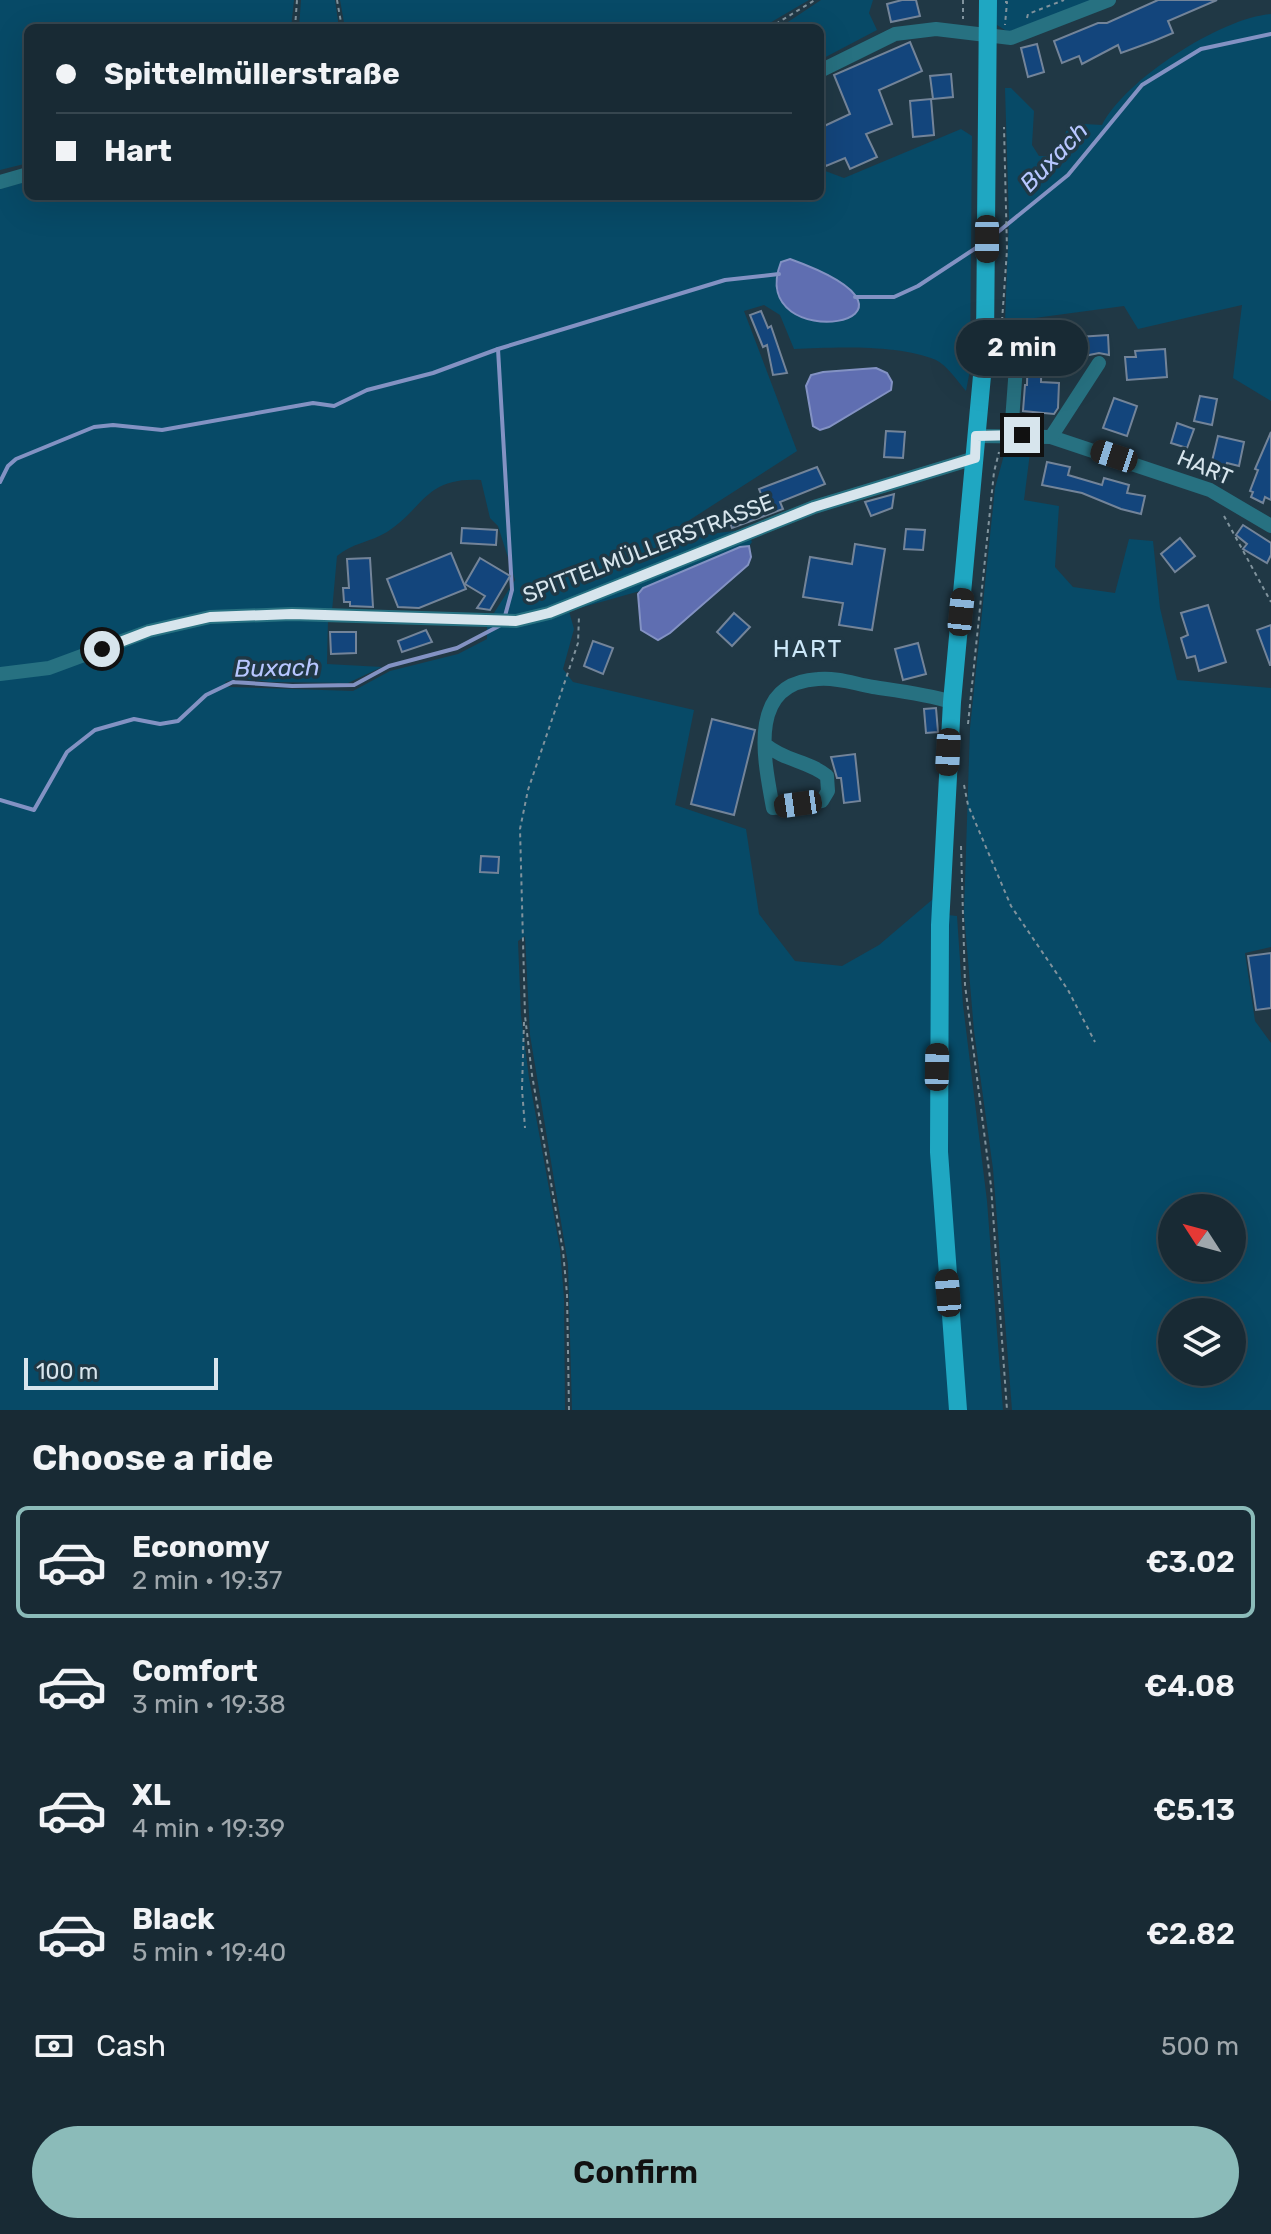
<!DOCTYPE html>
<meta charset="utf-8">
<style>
body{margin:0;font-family:Rubik,sans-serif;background:#21323c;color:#f1f3f6;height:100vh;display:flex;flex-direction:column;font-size:30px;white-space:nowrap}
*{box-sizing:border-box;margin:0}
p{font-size:26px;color:#9fa7ac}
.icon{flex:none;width:44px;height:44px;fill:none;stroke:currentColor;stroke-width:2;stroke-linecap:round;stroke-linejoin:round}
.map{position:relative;height:1410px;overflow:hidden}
.details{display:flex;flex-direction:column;background:#182a34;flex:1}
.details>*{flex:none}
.top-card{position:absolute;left:24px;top:24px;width:800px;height:176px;border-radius:12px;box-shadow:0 8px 32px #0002,0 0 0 2px #36464f;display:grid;align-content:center;height:176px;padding:0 32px;background:#182a34}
.needle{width:52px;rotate:306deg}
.controls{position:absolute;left:1158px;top:1194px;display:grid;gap:16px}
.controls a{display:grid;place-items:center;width:88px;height:88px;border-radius:50%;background:#182a34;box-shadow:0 8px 32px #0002,0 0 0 2px #36464f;font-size:40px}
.scale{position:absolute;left:24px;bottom:20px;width:194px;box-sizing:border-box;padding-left:8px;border:4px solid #d7e5ed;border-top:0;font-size:22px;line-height:28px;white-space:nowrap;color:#d7e5ed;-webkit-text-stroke:6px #203845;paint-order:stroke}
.end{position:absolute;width:36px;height:36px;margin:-18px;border:10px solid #d7e5ed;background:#111;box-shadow:0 0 0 4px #111}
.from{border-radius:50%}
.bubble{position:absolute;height:56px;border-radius:28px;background:#182a34;box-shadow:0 8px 32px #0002,0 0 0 2px #36464f;font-size:26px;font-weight:600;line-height:56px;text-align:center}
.car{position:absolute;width:24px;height:48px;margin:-24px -12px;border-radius:10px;box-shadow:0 0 6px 2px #0007;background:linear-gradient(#222 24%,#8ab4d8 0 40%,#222 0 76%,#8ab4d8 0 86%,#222 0)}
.top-card b{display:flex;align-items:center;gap:28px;height:76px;font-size:30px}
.top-card b+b{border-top:2px solid #36464f}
.top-card i{width:20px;height:20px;background:#f1f3f6}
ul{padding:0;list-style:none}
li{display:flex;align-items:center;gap:24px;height:112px;margin:0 16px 12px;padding:0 16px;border:4px solid transparent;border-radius:12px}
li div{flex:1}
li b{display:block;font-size:30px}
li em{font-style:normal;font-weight:600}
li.active{border-color:#8bbbb9}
li>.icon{width:72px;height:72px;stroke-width:1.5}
h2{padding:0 32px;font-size:36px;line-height:96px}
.pay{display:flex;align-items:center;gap:20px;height:88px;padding:0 32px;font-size:30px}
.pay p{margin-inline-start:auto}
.action{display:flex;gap:16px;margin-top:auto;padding:16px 32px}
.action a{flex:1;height:92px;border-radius:48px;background:#8bbbb9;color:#111;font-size:32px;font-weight:600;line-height:92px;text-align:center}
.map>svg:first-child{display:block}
</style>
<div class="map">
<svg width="1271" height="1410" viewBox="0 0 1271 1410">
<rect width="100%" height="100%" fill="#203845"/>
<g fill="#074a67" fill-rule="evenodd">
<path d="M0,0H294L291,28H28V163L0,170Z"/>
<path d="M301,0H335L339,28H299Z"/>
<path d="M340,0H809L761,28H345Z"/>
<path d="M821,0H873L869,13L877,30L820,60V28H779Z"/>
<path d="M996,0H1094L1008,32L997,25Z"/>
<path d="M1271,14V401L1233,378L1242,305L1138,329L1124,306L1005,322L1009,220L1005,88H1011L1034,111L1032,145L1039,156H1056L1066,162L1063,151L1066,131L1084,124L1102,125C1125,80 1220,18 1271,14Z"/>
<path d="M961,129L972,136L970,370L966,391C958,382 947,365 936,360C900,344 833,347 794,349L780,315L764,305L744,311L797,451L657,541L741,530H747L752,542L749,546L740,547L640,591L569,611L574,629L563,669L573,682L694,710L675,805L746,829L759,914L795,961L842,966L879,945L933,899V1152L951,1410H572L568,1264L530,1035L525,936L518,941L521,1015L529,1078L560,1249L564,1298L565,1410H0V678C64,676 115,643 175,627C225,615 277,621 328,619L327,664L382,667L348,683L269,682L241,678L225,682L229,687L353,691L390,671L458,654L487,639V624L515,580L498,526L490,518L481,480C425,477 425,507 387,532C371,542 352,543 337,556L332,611C280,610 228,607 177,619C117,633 63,668 0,670V189L28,181V196H820V169L844,178ZM790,259C967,323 743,359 781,262Z"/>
<path d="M1007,444L1031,445L1024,500L1059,506L1055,567L1073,587L1115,593L1129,539L1153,541L1160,608L1177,680L1271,688V947L1245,953L1255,1021L1271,1043V1410H1012L993,1169L974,1031L964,913L970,728L995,488ZM1172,1208H1232V1268H1172ZM1172,1312H1232V1372H1172Z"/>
<path d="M948,915L957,916L963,1005L987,1201L1003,1410H964L946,1198Z"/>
</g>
<g fill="#5f6eb1" stroke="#8392c3" stroke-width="2">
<path d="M790,259C967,323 743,359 781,262Z"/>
<path d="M876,368L887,373L892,382L891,390L829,427L820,430L813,426L806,386L811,375L823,372Z"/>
<path d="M749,546L751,557L748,565L670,633L658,640L641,630L638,594L643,588L740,547Z"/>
</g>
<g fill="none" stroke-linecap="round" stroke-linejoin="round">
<g stroke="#8392c3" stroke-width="4">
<path d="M993,236L1068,175L1142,85L1201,49L1271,34"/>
<path d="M855,297H894L918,286L979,246"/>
<path d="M498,349L512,590L505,616"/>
<path d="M0,482L8,466L16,459L94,427L113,425L162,430L313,403L334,406L367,390L433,373L498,349L725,280L779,274"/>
<path d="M0,800L34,810L67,752L95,730L134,719L160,724L178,721L206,695L233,682L292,686L354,685L389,666L457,648L499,626"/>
</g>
</g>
<g fill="#13457c" stroke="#738499" stroke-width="2">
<path d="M902,0H916L920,16L891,22L887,4Z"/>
<path d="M1158,0H1217L1168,21L1173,33L1154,41L1121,53L1118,45L1082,64L1079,56L1062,63L1054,41L1098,23H1107Z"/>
<path d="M910,42L922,71L879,90L892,124L866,134L877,157L850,169L845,158L826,166L820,154V128L850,114L834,75Z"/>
<path d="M1037,44L1044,72L1028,77L1021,48Z"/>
<path d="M951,74L953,97L933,99L930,76Z"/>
<path d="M931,99L934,135L913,137L910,101Z"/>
<path d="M761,311L768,328L771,326L787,373L773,375L767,345L763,347L750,315Z"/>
<path d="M1108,335L1109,355L1099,353L1079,357L1078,337Z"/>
<path d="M1028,342H1042L1041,382L1059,383L1058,408L1054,414L1023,411L1025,385H1027Z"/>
<path d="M1165,349L1167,377L1127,380L1125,357H1136L1135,351Z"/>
<path d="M1200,396L1217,399L1212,425L1194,421Z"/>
<path d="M1114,398L1137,406L1127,436L1103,428Z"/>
<path d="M1177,423L1194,429L1187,448L1171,443Z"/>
<path d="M886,431L905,432L903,458L884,457Z"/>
<path d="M1271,432V500L1265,497L1263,503L1251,497L1253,492L1250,491L1258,470L1255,469Z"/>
<path d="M1218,436L1244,442L1239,466L1227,463L1223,477L1209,474Z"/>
<path d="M1047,462L1070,467L1068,475L1102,485L1104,478L1129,485L1127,493L1145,496L1141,514L1121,509L1082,493L1042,485Z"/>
<path d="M817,467L825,484L780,502L783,509L732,528L726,512L763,499L759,489Z"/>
<path d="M894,494L892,508L871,516L865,502Z"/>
<path d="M1243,525L1271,543V555L1267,563L1243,549L1247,544L1236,535Z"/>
<path d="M462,528L497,530L496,545L461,543Z"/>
<path d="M906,529L925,530L923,550L904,549Z"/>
<path d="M1180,538L1195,556L1175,572L1161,554Z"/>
<path d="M855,544L885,549L872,630L839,625L843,603L803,597L810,557L852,564Z"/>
<path d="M451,553L466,589L419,608L398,607L387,579Z"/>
<path d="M370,558L373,607L350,606V602H344L343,588H349L347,559Z"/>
<path d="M480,558L510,576L490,610L477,608L485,596L465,584Z"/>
<path d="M1208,605L1226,662L1199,671L1195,656L1187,658L1181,638L1188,635L1181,613Z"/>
<path d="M734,613L750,627L732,646L717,632Z"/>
<path d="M1271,625V665H1270L1257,630Z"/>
<path d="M426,630L432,642L402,652L398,641Z"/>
<path d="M330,632H356V653L331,654Z"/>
<path d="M593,641L613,648L603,674L584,666Z"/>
<path d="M918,643L926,674L903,680L895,649Z"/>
<path d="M936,708L938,732L926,733L924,709Z"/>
<path d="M712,719L755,730L734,815L691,804Z"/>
<path d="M855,754L860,801L844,803L841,778H837L831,757Z"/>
<path d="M481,856L499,857L498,873L480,872Z"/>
<path d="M1271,953V1008L1256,1010L1248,956Z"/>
</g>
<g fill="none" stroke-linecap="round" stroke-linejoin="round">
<g stroke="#80939d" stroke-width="2" stroke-dasharray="4 4" stroke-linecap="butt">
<path d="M337,0L342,28"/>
<path d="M963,0V19"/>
<path d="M1005,2H1007L1005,25"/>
<path d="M1027,18L1028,14L1064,0"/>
<path d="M295,28L297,0"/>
<path d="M769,28L815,0"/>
<path d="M1002,321L1007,250L1004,127"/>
<path d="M1224,516L1271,602"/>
<path d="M968,724L994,472L999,452"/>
<path d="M964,785L968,805L1011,906L1068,990L1095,1042"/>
<path d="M961,846L965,985L991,1186L1007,1410"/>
<path d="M524,1022L522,1089L525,1128"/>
<path d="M569,1410L567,1294L563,1251L532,1075L525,1016L520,829L528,790L578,643L579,616"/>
</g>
<g stroke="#277181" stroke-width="14">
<path d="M820,71L895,34L936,29L1011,38L1109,0"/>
<path d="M0,182L28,174"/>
<path d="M1011,435L1018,339"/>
<path d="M976,436L1051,437L1210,490L1271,526"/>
<path d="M1051,437L1099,363"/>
<path d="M0,674L49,668L149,631L210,617L292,614L516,621L549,613L814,507L975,458"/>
<path d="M766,745C785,761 809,761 827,776L828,791L822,801L773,808C764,759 747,683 818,679C837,677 855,684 873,687C900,691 926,694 952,702"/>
</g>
<path stroke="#1fa7c2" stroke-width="18" d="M958,1410L939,1152L940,925L952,702L985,343L988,0"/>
</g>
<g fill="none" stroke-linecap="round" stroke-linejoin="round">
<path stroke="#d7e5ed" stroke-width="10" d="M102,649L149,631L210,617L292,614L516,621L549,613L814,507L975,458L976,436L1022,435"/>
</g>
<g text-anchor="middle" stroke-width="7" stroke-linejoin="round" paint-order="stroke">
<g font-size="22" fill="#d7e5ed" stroke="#203845">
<text transform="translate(1205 467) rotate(23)" y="8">HART</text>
<text transform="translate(648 548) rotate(-21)" y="8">SPITTELMÜLLERSTRASSE</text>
</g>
<g font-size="24" font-style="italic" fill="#b7c6ff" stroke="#203845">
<text transform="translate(1054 157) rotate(-46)" y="8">Buxach</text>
<text transform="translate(277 668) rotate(-1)" y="8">Buxach</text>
</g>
<g font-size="24" letter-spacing="2" fill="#cce8f9" stroke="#203845">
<text x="808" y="657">HART</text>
</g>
</g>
</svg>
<div class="controls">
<a><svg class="needle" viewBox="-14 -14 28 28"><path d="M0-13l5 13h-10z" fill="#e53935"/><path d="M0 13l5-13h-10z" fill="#9fa7ac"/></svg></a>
<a><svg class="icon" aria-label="layers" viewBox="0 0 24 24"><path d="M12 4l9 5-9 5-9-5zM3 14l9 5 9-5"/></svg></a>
</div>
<div class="scale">100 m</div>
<i class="end from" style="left:102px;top:649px"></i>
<i class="end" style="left:1022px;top:435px"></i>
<div class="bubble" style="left:956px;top:320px;width:132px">2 min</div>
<i class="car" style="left:987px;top:239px;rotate:180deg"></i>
<i class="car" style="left:1114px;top:456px;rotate:288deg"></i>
<i class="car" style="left:961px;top:612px;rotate:6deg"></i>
<i class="car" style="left:948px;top:752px;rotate:183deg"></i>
<i class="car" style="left:798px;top:804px;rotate:262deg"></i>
<i class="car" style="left:937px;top:1067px;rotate:1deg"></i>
<i class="car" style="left:948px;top:1293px;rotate:355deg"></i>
<div class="top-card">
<b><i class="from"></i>Spittelmüllerstraße</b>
<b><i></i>Hart</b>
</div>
</div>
<section class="details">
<h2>Choose a ride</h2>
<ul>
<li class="active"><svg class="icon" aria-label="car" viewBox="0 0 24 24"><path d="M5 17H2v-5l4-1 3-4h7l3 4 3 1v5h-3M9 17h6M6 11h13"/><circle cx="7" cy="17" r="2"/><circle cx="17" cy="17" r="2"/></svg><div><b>Economy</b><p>2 min · 19:37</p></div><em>€3.02</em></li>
<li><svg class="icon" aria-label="car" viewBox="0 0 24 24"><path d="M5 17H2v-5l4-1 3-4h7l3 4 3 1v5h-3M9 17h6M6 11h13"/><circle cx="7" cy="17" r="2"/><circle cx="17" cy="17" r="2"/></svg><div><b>Comfort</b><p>3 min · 19:38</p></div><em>€4.08</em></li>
<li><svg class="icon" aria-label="car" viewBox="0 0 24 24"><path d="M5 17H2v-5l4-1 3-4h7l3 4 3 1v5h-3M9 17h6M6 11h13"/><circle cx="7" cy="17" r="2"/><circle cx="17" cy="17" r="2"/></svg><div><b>XL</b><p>4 min · 19:39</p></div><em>€5.13</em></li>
<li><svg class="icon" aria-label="car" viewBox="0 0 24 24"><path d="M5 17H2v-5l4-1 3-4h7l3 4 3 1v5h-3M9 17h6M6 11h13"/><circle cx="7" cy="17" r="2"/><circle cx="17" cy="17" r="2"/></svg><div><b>Black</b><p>5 min · 19:40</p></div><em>€2.82</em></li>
</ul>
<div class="pay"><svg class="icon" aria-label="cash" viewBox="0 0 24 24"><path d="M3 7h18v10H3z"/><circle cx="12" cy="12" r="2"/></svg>Cash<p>500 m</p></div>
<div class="action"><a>Confirm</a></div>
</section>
